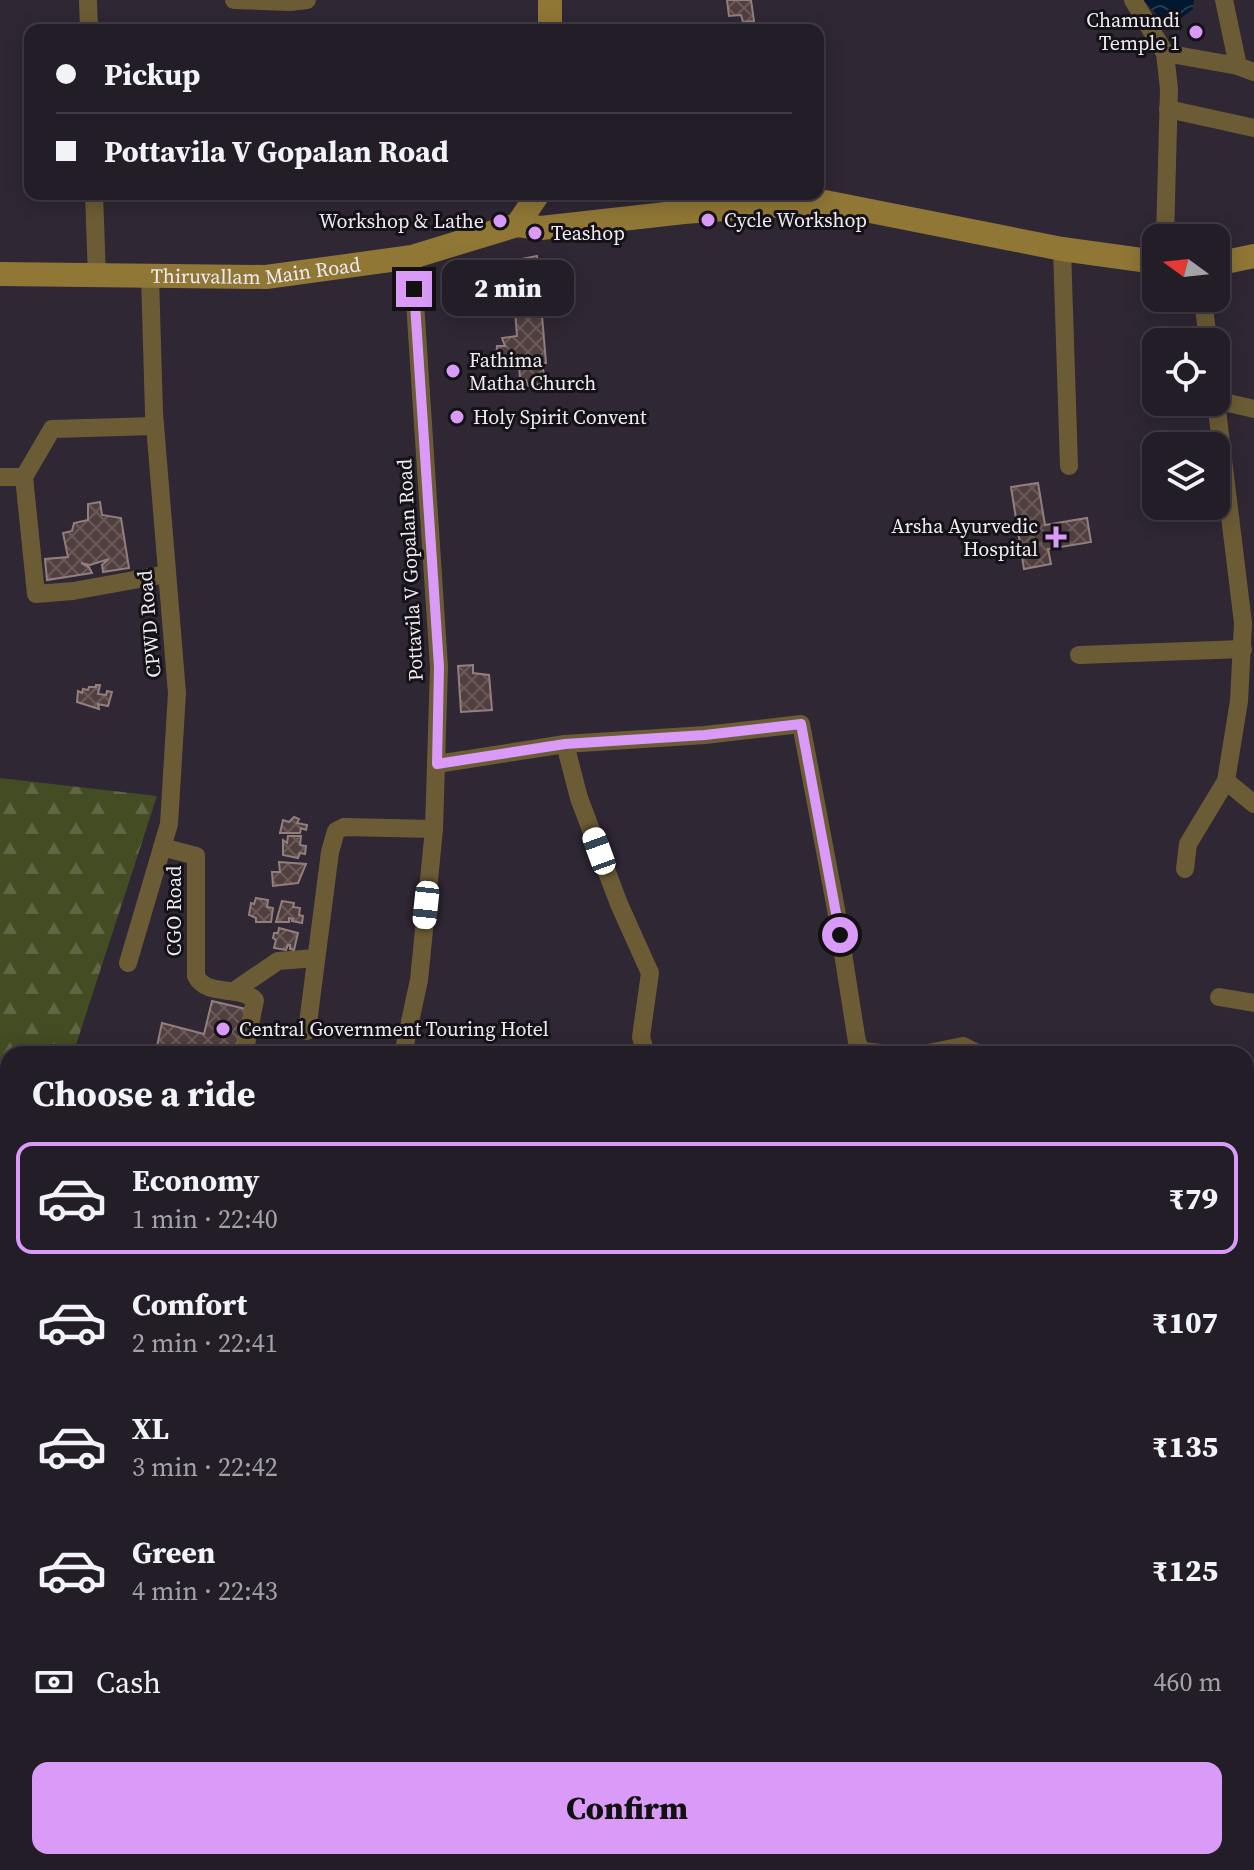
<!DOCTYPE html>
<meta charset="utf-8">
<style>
body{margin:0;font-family:"Source Serif 4",serif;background:#2b262f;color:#f1f3f6;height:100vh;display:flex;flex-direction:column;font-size:30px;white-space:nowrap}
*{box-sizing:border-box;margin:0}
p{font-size:26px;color:#a3a2a7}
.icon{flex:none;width:44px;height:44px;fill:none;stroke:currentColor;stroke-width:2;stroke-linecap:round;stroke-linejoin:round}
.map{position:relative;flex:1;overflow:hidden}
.sheet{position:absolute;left:0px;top:1046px;width:1254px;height:824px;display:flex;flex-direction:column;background:#231d27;border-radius:24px 24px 0 0;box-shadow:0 4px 20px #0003,0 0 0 2px #403b44}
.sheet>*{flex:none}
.banner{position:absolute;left:24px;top:24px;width:800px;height:176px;border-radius:16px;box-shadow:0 4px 20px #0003,0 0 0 2px #403b44;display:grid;align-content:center;height:176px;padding:0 32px;background:#231d27}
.needle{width:52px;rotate:285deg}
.tools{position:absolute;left:1142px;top:224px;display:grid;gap:16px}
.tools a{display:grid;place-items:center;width:88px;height:88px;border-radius:16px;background:#231d27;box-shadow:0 4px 20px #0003,0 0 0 2px #403b44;font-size:40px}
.end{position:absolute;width:36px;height:36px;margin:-18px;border:10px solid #d99af8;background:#111;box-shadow:0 0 0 4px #111}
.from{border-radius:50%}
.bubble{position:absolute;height:56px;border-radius:16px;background:#231d27;box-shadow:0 4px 20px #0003,0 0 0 2px #403b44;font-size:26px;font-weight:800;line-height:56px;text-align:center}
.car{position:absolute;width:24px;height:48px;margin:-24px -12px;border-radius:10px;box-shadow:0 0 6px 2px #0007;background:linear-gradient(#fff 24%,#345 0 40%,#fff 0 76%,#345 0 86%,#fff 0)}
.banner b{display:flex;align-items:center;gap:28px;height:76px;font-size:30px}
.banner b+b{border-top:2px solid #403b44}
.banner i{width:20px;height:20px;background:#f1f3f6}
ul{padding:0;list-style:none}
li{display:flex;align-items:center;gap:24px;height:112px;margin:0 16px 12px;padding:0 16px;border:4px solid transparent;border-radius:16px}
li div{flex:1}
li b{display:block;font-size:30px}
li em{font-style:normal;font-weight:800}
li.active{border-color:#d99af8}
li>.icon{width:72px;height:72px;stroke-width:1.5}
h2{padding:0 32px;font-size:36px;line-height:96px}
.pay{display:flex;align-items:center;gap:20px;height:88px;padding:0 32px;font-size:30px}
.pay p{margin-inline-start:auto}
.primary-button{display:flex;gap:16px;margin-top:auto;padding:16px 32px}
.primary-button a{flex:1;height:92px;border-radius:16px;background:#d99af8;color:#111;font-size:32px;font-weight:800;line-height:92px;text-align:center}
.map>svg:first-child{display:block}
</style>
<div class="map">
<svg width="1254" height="1870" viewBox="0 0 1254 1870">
<defs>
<pattern id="forest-firs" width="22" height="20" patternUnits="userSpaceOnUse" patternTransform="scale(2)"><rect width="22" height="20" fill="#444c23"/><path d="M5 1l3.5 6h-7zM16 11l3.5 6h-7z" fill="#5f6643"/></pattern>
<pattern id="water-waves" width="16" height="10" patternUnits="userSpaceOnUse" patternTransform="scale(2)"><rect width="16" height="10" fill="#001931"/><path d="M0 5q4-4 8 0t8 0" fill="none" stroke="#263b4f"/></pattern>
<pattern id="building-cross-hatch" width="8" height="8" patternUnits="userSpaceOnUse" patternTransform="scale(2)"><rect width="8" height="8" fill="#503f3e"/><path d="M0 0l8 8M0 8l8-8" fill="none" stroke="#6a5b5a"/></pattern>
</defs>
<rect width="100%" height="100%" fill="#2f2734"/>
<g fill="url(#forest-firs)">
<path d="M0,778L157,796L73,1054H8V1072L0,1071Z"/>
<path d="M1246,1594L1254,1622V1716L1246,1710Z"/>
<path d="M1254,1754V1870H1129L1128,1862H1246V1767Z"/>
</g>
<path fill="url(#water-waves)" d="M1143,0H1194L1193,9L1169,27Z"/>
<g fill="url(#building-cross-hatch)" stroke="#927e7d" stroke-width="2">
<path d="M727,0H751L754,21L743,22L741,15L729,16Z"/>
<path d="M537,256L546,363H541L547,383L528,386L526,380H520L519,363L502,366L503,357L496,356L497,346H505L502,338L517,336L511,261Z"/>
<path d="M1038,483L1045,525L1087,518L1091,542L1048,549L1051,564L1024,569L1011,487Z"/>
<path d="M100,502L102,515L121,518L129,568L103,572L102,565L109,559L90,565L81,563L89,567L92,573L47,580L45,559L68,557L63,533L72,531L74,523L88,520V504Z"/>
<path d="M473,665V673L489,675L492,710L461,712L458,666Z"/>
<path d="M96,685H100L98,694L106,695L107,691L112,692L108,706L98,704L99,709L77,702L78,691L82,693L83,689L88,690L89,687H96Z"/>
<path d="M294,817L299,819L297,823L307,825L306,830L301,828L300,833H280L283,820L289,822Z"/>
<path d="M288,836H301L300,845L306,846L305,854L300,853L298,858L283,855V840L287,843Z"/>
<path d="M279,862L306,864L298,883L273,886L272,872H280Z"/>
<path d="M256,898L268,900L267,907L273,908L271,922H256V918L249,915L251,903L254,904Z"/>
<path d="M282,901L294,903L293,907L300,908L299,915L303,916L302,923L292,921L293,919L289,918V922H276Z"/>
<path d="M279,928L298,933L294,950L290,949V945H288L286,950L274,948L276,940L273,938L274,933H278Z"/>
<path d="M212,1001L246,1009L235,1054H190L157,1046L162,1023L204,1034Z"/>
<path d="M0,1641L8,1643V1662L1,1685L8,1687V1707L0,1705Z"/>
<path d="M553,1862H567L570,1864L568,1870H551Z"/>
</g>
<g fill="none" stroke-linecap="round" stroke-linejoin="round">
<g stroke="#6c5c35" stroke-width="18">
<path d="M88,0L89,30"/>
<path d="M234,0L290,2L307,0"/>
<path d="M1133,0L1165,53L1169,89L1165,238"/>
<path d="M1224,0L1238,66"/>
<path d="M1165,53L1238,66L1254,72"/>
<path d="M1168,109L1254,128"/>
<path d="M94,194L97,276"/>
<path d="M1062,249L1069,466"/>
<path d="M1203,298L1208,342"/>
<path d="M1216,400L1254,409"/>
<path d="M155,426L52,429L24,477L36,594L73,591L167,574"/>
<path d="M0,477H24"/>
<path d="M1079,655L1243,649"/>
<path d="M565,744L579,798L619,904L650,973L641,1037L646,1054"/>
<path d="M437,764L565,744L705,735L801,724L836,909L857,1042L862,1051L892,1054"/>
<path d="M1226,781L1254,804"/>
<path d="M162,847L196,856V976C206,997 239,985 255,1000L244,1054"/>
<path d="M1185,869L1188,844L1226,781L1239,701L1243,623L1216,402"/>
<path d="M128,963L169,824L177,693L154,413L150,276"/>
<path d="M234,991L278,961L316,958"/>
<path d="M1219,997L1254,1003"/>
<path d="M307,1031L330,852L336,831L344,827L434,829"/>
<path d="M403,1054L419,980L429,880L434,829L439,667L412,257"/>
<path d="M923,1054L963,1046L979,1054"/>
<path d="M1249,1260L1254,1291"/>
<path d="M0,1721L8,1724"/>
<path d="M40,1862L41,1870"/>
<path d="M290,1862V1870"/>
<path d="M589,1862L590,1870"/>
<path d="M903,1862V1870"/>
<path d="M732,1870L734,1862"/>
</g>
<g stroke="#907736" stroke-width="24">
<path d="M550,30V0"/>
<path d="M517,225L541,228L684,212L825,202L1062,249L1156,262"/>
<path d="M1216,264L1254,256"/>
<path id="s1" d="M0,274L266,277L412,257L517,225L538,194"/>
<path d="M1246,1525L1254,1523"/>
<path d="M0,1616L8,1618"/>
</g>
</g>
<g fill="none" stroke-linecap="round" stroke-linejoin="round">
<path stroke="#d99af8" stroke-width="10" d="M414,289L439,667L437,764L565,744L705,735L801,724L840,935"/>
</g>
<g fill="#d99af8" stroke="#151217" stroke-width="3">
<circle cx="1196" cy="32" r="8"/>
<circle cx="708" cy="220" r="8"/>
<circle cx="500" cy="221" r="8"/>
<circle cx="535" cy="233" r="8"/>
<circle cx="453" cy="371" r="8"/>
<circle cx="457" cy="417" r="8"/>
<path d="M1052 525h8v8h8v8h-8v8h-8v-8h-8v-8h8z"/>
<circle cx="223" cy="1029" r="8"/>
</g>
<g text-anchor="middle" stroke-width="6" stroke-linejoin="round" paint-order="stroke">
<g font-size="20" fill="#f0ebf3" stroke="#151217" text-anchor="start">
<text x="1180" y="27" text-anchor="end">Chamundi<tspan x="1180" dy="23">Temple 1</tspan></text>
<text x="724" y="227">Cycle Workshop</text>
<text x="484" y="228" text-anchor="end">Workshop &amp; Lathe</text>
<text x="551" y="240">Teashop</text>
<text x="469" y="367">Fathima<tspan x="469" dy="23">Matha Church</tspan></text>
<text x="473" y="424">Holy Spirit Convent</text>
<text x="1038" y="533" text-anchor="end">Arsha Ayurvedic<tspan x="1038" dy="23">Hospital</tspan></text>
<text x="239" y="1036">Central Government Touring Hotel</text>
</g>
<g font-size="20" fill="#f0ebf3" stroke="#151217">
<text dy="7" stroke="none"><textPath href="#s1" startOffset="256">Thiruvallam Main Road</textPath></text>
<text transform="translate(410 570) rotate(-93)" y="7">Pottavila V Gopalan Road</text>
<text transform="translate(149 624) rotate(-95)" y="7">CPWD Road</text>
<text transform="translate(174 911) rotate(-90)" y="7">CGO Road</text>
</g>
</g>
</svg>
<div class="tools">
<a><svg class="needle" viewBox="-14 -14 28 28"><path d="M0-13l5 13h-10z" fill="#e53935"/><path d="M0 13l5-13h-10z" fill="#a3a2a7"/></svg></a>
<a><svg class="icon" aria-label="locate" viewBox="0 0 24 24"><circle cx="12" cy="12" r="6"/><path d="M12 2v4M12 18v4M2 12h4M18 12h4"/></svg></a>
<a><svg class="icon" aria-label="layers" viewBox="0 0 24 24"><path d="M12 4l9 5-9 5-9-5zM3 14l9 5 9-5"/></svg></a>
</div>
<i class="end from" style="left:840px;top:935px"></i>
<i class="end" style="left:414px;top:289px"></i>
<div class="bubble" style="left:442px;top:260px;width:132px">2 min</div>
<i class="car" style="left:599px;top:851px;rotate:340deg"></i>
<i class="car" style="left:426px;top:905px;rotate:186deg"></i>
<div class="banner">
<b><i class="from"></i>Pickup</b>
<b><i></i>Pottavila V Gopalan Road</b>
</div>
<section class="sheet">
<h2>Choose a ride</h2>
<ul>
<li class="active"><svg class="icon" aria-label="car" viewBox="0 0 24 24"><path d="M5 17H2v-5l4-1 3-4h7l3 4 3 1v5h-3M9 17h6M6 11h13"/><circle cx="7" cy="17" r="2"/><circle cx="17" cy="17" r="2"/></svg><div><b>Economy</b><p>1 min · 22:40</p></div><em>₹79</em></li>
<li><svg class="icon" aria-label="car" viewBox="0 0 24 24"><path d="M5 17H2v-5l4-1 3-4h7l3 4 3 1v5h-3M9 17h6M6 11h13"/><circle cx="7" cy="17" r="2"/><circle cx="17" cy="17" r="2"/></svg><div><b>Comfort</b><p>2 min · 22:41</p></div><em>₹107</em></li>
<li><svg class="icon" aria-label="car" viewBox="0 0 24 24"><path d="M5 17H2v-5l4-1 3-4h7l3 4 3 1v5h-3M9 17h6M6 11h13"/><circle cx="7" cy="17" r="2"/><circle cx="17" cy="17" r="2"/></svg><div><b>XL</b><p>3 min · 22:42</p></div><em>₹135</em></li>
<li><svg class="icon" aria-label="car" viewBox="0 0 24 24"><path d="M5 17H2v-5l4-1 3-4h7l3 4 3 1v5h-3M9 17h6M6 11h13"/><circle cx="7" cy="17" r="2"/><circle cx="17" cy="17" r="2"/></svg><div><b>Green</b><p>4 min · 22:43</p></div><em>₹125</em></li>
</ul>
<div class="pay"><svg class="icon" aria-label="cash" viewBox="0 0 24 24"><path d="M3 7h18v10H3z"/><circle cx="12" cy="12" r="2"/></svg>Cash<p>460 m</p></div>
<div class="primary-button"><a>Confirm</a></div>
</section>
</div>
